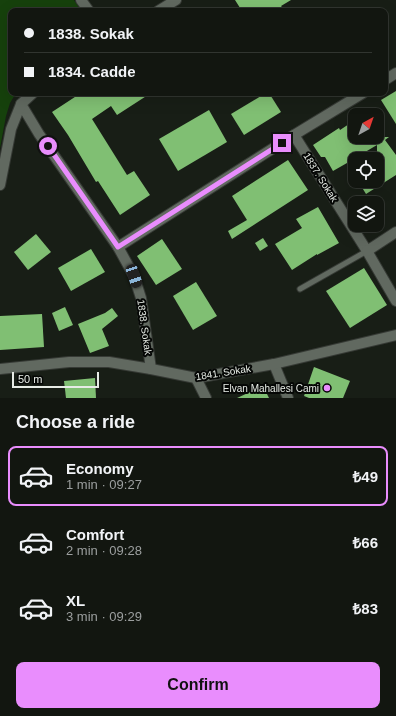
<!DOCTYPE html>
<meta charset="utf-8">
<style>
body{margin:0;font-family:Arial,sans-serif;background:#1b1f19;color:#f1f3f6;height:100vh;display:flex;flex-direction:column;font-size:15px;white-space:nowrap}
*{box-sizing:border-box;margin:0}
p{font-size:13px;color:#9c9f9f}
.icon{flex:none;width:22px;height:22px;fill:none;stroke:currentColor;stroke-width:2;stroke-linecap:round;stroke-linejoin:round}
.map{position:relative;height:398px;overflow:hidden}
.details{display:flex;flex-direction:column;background:#121610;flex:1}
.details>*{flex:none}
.guide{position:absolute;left:8px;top:8px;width:380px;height:88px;border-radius:8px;box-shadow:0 4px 16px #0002,0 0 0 1px #313530;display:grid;align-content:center;height:88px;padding:0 16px;background:#121610}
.needle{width:26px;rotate:40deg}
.buttons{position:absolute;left:348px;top:108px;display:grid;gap:8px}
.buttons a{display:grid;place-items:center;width:36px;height:36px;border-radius:8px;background:#121610;box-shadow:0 4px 16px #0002,0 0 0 1px #313530;font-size:20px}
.scale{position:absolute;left:12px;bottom:10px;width:87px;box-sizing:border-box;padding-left:4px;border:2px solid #e7ece6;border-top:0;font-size:11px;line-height:14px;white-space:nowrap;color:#e7ece6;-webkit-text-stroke:3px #050705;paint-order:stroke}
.end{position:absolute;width:18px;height:18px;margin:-9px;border:5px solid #e98dfd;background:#111;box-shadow:0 0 0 2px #111}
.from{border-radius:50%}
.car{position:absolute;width:12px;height:24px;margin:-12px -6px;border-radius:5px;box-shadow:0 0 3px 1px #0007;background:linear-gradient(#222 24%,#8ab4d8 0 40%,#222 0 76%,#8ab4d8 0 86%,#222 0)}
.guide b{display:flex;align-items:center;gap:14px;height:38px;font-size:15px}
.guide b+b{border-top:1px solid #313530}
.guide i{width:10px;height:10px;background:#f1f3f6}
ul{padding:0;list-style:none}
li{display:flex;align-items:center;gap:12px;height:60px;margin:0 8px 6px;padding:0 8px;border:2px solid transparent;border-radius:8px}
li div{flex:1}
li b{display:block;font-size:15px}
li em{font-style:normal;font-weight:700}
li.current{border-color:#e98dfd}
li>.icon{width:36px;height:36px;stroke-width:1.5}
h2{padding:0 16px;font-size:18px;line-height:48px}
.primary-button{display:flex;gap:8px;margin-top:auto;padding:8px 16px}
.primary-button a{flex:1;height:46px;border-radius:8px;background:#e98dfd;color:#111;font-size:16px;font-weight:700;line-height:46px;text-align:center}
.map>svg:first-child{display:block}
</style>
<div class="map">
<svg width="396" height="398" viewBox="0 0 396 398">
<rect width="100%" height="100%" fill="#181e16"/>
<path fill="#16410c" d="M0,0H74L81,11H11V93H16L10,103L6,116L0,148Z"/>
<g fill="#80bf73">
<path d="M235,0H291L281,6L285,11H242Z"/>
<path d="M396,91V124L381,100Z"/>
<path d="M81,93H151L117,115L111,106L92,119L127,175L134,171L150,195L120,215L98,181L96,182L68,135L52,112Z"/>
<path d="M266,93H269L281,112L244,135L231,114Z"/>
<path d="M209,110L227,142L178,171L159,139Z"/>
<path d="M355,120V137H377V127L384,137H389L385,140L396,155V175L366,194L358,181H377V145L355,158V177L347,163L333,171L325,157H321L313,145L339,128L340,130Z"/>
<path d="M288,160L308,190L232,239L228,231L247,220L232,196Z"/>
<path d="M318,207L339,243L317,255V254L292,270L275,244L302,228L296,219Z"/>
<path d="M36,234L51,252L28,270L14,252Z"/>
<path d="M263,238L268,246L260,251L255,243Z"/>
<path d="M162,239L182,269L156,285L137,256Z"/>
<path d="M91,249L105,272L71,291L58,268Z"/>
<path d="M364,268L387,305L350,328L326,291Z"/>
<path d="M196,282L217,316L193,330L173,296Z"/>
<path d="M65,307L73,325L59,331L52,313Z"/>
<path d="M112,308L118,316L102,329L109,346L90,353L78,324L105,313Z"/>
<path d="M42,314L44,347L0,350V316Z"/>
<path d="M314,367L350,381L343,398H309L304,396Z"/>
<path d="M95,378L96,398H66L64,381Z"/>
<path d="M263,386L269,398H237Z"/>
</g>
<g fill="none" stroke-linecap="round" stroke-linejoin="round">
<defs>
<path id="service" d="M300,289L367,251"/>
<g id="minor">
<path d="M81,0L89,11"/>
<path d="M158,11L176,0"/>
<path d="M385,80L396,73"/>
<path d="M21,104L39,134L118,247L134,276L141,298L151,369"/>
<path d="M294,135L367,251L396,301"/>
<path d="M0,185L11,129L21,104L33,93"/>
<path d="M118,247L294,135L363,93"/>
<path d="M367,251L396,232"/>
<path d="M274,364L288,398"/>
<path d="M0,369L69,362H109L151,369L196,378L274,364L396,335"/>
<path d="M196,378L206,398"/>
</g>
</defs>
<use href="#service" stroke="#363a35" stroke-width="7"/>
<use href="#minor" stroke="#363a35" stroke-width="12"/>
<use href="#service" stroke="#616960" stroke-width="5"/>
<use href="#minor" stroke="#616960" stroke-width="10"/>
</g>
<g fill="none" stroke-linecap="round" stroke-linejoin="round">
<path stroke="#e98dfd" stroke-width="5" d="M48,146L118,247L282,143"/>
</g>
<circle fill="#e98dfd" stroke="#050705" stroke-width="1.5" cx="327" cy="388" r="4"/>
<g text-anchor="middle" stroke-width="4" stroke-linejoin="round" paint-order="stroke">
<g font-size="10" fill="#e7ece6" stroke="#050705">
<text transform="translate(321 177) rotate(58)" y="4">1837. Sokak</text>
<text transform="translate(145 327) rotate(82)" y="4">1838. Sokak</text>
<text transform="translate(223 372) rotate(-9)" y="4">1841. Sokak</text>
</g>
<g font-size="10" fill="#e7ece6" stroke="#050705" text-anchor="end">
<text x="319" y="392">Elvan Mahallesi Cami</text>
</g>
</g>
</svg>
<div class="buttons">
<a><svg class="needle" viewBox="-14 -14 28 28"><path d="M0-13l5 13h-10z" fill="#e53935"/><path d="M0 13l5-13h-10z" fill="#9c9f9f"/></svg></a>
<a><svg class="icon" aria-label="locate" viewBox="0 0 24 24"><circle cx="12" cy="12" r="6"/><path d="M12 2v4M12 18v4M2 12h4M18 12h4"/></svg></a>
<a><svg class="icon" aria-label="layers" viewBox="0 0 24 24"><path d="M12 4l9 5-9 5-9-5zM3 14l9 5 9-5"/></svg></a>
</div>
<div class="scale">50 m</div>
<i class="end from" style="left:48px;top:146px"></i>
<i class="end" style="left:282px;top:143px"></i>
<i class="car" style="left:134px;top:276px;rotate:161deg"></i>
<div class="guide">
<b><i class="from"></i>1838. Sokak</b>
<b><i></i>1834. Cadde</b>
</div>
</div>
<section class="details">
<h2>Choose a ride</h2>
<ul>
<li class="current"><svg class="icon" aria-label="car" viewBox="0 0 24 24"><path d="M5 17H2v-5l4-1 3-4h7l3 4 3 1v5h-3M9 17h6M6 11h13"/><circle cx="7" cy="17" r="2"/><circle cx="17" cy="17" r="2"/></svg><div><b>Economy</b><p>1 min · 09:27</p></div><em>₺49</em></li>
<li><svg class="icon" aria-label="car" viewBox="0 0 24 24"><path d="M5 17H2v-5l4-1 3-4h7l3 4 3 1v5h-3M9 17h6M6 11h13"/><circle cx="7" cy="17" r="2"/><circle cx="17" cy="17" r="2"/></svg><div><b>Comfort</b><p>2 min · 09:28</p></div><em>₺66</em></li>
<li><svg class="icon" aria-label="car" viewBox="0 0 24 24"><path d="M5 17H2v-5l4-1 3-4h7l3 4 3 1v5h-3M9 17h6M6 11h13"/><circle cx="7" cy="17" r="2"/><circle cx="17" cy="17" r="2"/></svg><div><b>XL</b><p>3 min · 09:29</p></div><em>₺83</em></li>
</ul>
<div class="primary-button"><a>Confirm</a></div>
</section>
